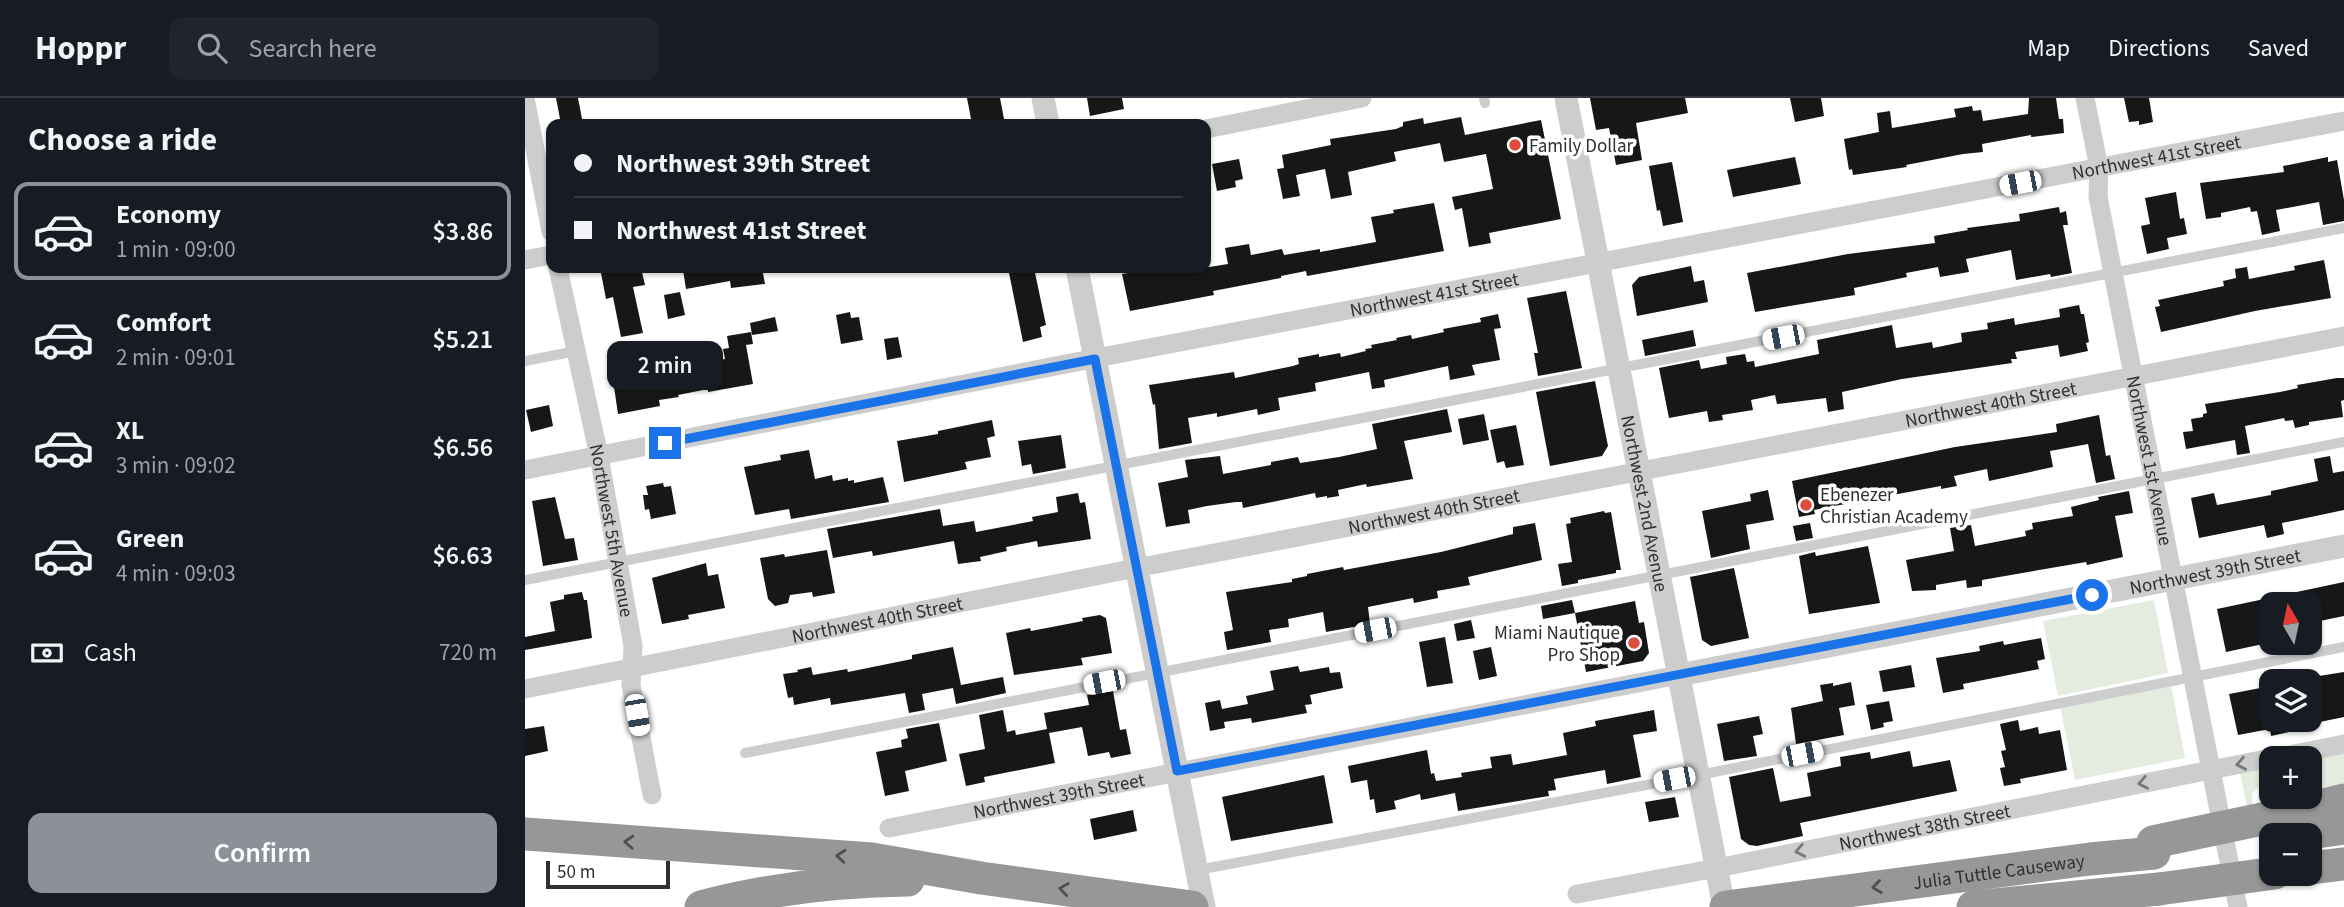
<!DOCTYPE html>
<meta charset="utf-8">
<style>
body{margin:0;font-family:"Source Sans 3",sans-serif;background:#20242c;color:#f1f3f6;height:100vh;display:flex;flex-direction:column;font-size:26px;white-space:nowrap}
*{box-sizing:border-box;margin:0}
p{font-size:23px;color:#9ea1a6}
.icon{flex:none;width:38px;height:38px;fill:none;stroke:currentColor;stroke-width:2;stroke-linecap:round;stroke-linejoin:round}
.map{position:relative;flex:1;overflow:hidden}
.panel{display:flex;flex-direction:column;background:#171b24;width:525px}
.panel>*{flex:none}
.hud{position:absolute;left:21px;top:21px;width:665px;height:154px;border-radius:14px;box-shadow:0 2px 5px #0004;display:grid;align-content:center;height:154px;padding:0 28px;background:#171b24}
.needle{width:46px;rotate:351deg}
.buttons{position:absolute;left:1734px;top:494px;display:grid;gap:14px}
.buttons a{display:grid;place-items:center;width:63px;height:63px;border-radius:14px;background:#171b24;box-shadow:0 2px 5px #0004;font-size:35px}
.scale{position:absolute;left:21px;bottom:18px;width:124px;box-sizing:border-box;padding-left:7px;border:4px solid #303030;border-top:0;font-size:19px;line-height:24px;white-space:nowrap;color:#303030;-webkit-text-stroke:5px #fff;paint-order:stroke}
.end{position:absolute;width:32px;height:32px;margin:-16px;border:9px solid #1a73e8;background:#fff;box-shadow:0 0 0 4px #fff}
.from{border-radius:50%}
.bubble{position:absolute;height:49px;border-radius:14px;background:#171b24;box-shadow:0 2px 5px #0004;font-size:23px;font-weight:600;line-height:49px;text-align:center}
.car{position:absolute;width:21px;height:42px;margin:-21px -10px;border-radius:9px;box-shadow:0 0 5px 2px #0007;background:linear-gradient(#fff 24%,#345 0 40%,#fff 0 76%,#345 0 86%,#fff 0)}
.hud b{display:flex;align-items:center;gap:24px;height:66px;font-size:26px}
.hud b+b{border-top:2px solid #363941}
.hud i{width:18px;height:18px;background:#f1f3f6}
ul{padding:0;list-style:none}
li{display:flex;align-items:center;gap:21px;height:98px;margin:0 14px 10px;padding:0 14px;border:4px solid transparent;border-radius:14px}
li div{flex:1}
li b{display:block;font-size:26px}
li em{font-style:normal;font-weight:600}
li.on{border-color:#8c9099}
li>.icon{width:63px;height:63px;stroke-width:1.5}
h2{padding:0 28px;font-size:32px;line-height:84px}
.pay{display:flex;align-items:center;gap:18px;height:77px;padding:0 28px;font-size:26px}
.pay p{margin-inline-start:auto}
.button{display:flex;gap:14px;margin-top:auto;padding:14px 28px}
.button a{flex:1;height:80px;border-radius:14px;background:#8c9099;color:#fff;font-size:28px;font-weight:600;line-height:80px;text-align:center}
header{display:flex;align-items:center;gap:42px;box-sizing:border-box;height:98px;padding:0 35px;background:#171b24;border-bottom:2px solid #363941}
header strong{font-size:33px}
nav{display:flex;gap:38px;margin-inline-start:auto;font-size:24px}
.search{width:490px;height:63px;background:#20242c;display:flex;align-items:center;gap:18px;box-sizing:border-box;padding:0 24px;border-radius:14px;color:#9ea1a6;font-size:26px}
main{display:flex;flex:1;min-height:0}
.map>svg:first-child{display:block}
</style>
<header>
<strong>Hoppr</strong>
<div class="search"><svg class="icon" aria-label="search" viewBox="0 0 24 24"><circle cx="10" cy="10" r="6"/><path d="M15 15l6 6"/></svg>Search here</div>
<nav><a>Map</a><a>Directions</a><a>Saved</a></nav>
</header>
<main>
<section class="panel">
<h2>Choose a ride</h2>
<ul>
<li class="on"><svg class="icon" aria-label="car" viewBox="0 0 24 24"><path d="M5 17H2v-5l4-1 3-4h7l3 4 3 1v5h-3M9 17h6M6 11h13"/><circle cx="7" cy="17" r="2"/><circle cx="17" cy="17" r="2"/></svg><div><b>Economy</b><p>1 min · 09:00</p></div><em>$3.86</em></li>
<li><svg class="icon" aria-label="car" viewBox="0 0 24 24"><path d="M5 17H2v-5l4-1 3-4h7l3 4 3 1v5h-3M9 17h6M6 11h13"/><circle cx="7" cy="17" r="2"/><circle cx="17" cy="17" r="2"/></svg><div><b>Comfort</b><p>2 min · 09:01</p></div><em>$5.21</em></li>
<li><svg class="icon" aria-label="car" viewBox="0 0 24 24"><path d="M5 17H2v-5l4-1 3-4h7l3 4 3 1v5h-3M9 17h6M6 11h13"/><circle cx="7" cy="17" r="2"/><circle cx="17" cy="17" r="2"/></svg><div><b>XL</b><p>3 min · 09:02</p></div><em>$6.56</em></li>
<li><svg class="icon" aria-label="car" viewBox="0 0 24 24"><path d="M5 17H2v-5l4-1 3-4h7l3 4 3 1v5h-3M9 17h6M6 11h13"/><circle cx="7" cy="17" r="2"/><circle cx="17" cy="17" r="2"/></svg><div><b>Green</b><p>4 min · 09:03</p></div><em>$6.63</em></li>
</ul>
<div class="pay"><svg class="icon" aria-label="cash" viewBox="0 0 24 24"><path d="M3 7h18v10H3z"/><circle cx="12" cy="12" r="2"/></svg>Cash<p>720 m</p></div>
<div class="button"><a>Confirm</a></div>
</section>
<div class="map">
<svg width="1819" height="809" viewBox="0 0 1819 809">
<rect width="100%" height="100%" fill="#fff"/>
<g fill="#e4ecdf">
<path d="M1629,502L1643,575L1533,598L1518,523Z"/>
<path d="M1646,587L1660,660L1550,682L1535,608Z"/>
<path d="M1819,655V688L1785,696V662Z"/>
<path d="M1746,669V696L1732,690L1727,696L1728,708L1722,709L1715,675Z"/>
</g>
<g fill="#171717">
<path d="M31,0H53L58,26H36Z"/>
<path d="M442,0H475L480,26H447Z"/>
<path d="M562,0H597L599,11L565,18Z"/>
<path d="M1065,0H1160L1163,15L1111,25L1117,62L1091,67L1084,30L1071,32Z"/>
<path d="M1265,0H1296L1299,18L1270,24Z"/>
<path d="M1504,0H1531L1534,21H1538L1539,35L1506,39V37L1457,46L1458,54L1438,56L1381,67L1382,69L1328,77L1327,71L1324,72L1319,41L1354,34L1352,15L1365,13L1367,30L1431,19L1429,11L1447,8L1448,13L1456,12L1458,23L1503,16Z"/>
<path d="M1599,0H1624L1628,24L1614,27V23L1604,24Z"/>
<path d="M936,19L940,37L1016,22L1036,121L964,135L966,145L944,149L937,110L930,112L927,99L968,91L961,56L919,64L915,45L869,54L871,63L823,74L827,97L806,101L800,71L771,77L775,98L758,101L752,71L759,70L757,57L806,47L805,41L871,31L878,28V24L898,20L899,26Z"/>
<path d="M1270,59L1276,86L1208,99L1202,72Z"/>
<path d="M1803,59V64L1812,62L1819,102V123L1798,127L1794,104L1751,112L1755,133L1737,137L1732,113L1726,114L1725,109L1696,115V119L1681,121L1675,85L1759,74L1758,68Z"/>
<path d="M714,61L718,81L710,83L711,89L692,93L687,66Z"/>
<path d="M1147,64L1158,124L1138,128L1135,112L1132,113L1124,68Z"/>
<path d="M1651,94L1655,121L1659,120L1662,136L1642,140L1644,151L1622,156L1616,128L1625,126L1620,100Z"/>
<path d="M909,105L919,153L782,178L781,173L756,178V180L688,193L689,197L605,213L597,176L631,170H659V173L703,166L700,150L724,146L726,157L757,151L759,157L795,151V154L851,144L846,119L869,115L868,112Z"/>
<path d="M1534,109L1535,115L1541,113L1543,127H1538L1547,175L1526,179L1525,176L1491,182L1486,152L1441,161L1444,174L1415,179L1413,169L1381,175L1382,179L1329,190L1330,197L1230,214L1222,175L1323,156L1410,145L1409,138L1443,132L1442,130L1495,123L1494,116Z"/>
<path d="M1799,162L1806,200L1730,213L1636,234L1630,209L1635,208L1633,202L1699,188L1698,183L1711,180L1710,171L1722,169L1724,181L1770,172L1769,168Z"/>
<path d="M1166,168L1169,184L1179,182L1183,204L1112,218L1107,187L1114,179Z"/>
<path d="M102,170H116L120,187L108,189L118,235L96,239L88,199L81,201L76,175Z"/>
<path d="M171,170H237L240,186L206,190L205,183L161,191L158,172Z"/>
<path d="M483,170H509L521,227L515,229L517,239L498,244Z"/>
<path d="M1041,193L1057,270L1013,278L1009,255H1013L1002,200Z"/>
<path d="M155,194L160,217L143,221L139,197Z"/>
<path d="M1554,207L1556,216H1559L1564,244L1561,245L1563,253L1535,259L1533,247L1490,254L1492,261H1486L1487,265L1377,281L1317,294L1319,311L1303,314L1301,300L1252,306L1250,297L1226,302L1228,312L1197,317L1198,322L1184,324L1182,313L1144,320L1134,270L1174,262L1176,271L1202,266L1201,259L1220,256L1222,264L1229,263L1230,269L1294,256L1292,242L1367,227L1371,250L1407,244L1408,250L1437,244L1436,235L1463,231L1462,225L1489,220L1490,227L1535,219L1534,211Z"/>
<path d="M325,214L326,220L334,219L338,242L316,246L311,217Z"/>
<path d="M973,216L976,230L969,231L975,262L947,267L950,277L925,282L923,268L859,282L860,289L847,291L844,274L790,285L791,293L753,300L755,312L733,317L732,311L692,319V315L663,320L667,345L634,351L630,306L628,307L624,287L709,274L710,280L768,268L774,266L773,260L794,256V259L815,255L816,259L841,253L840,251L847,250L846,247L872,242L871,240L886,237L887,241L919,234L918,231L956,224L955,220Z"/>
<path d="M250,219L253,233L227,237L225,225Z"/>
<path d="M1168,232L1171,248L1120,258L1117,242Z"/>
<path d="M226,234L228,246L221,247L228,286L183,294V291L153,297L154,299L134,302L135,308L93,316L87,275L111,270L112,276L200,261L198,251L204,250L202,238Z"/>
<path d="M373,239L377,259L362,262L359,241Z"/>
<path d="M1812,280H1819V302L1816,303L1818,319L1784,324V327L1770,330L1768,322L1760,323L1759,320L1720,328L1725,355L1712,357L1710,342L1661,351L1658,334L1668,333L1666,321L1678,319V316L1682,315L1680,306L1755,294L1773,290L1772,287Z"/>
<path d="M1070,283L1083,348L1077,358L1025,368L1011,294Z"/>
<path d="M24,307L28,328L6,334L1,312Z"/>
<path d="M922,311L927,334L879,343L888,381L842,389L841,386L813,392L814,398L802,400V398L791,400L790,395L718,410L717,404H711L682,408L663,412L665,425L641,429L633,385L663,379L660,362L695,358L698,376L746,367V364L773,359L775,365L814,359L852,351L847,326Z"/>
<path d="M959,316L964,342L938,347L933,321Z"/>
<path d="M1574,317L1581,358L1585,357L1590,381L1571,385L1563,346L1525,353L1528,369L1464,383L1462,371L1429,378L1432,388L1416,391V388L1362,398L1363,404L1347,406L1346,401L1289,412L1290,416L1274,419L1267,383L1430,349L1532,334L1531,326Z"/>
<path d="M467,322L470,338L462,340L466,359L440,364L442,371L379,384L372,343L413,336V333Z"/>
<path d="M991,327L999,367L981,370L979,363L972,365L965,332Z"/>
<path d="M536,337L541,370L508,376L506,366L497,368L493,343Z"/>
<path d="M284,352L290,381L307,377L308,383L323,380V383L329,382V385L358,379L364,404L266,421L264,411L230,417L219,369L256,362L255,357Z"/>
<path d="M1805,358L1808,375L1819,373V412L1757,425L1759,436L1742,440L1739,427L1674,440L1666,400L1689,395L1692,407L1746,397V393L1793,383L1789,361Z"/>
<path d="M138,385L139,389L146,388L151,416L126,421L124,411L120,412L118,397H123L121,388Z"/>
<path d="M1243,392L1249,422L1221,427L1225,451L1186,460L1177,413L1226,403L1225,396Z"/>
<path d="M1604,393L1608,415L1590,418L1598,459L1562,467L1561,464L1457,482V488L1442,490L1441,482L1411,487V492L1387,493L1381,462L1429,453L1425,430L1446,427L1450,448L1501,438L1500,433L1508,431L1507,425L1548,418L1546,409L1574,402L1573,399Z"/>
<path d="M553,395L555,405L560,404L566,441L513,449L512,443L481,449L482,453L455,459L456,463L433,466L429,443L348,458L347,453L308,460L302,431L415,411L418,428L449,423L451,434L508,423L507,419L533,414L531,399Z"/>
<path d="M30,399L40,441L49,440L53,462L18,468L7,403Z"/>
<path d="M1079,413L1080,415L1086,414L1096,472H1091V475L1053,482V485L1037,488L1033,466L1047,464L1041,426L1046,425L1045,420Z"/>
<path d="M1010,425L1017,462L943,479L945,487L912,493L913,500L889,505L888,500L843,509L845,526L801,534L798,514L763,521L764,529L744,532L746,544L702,552L699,534L708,532L701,494L767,484V481L782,478V476L818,469L819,472L916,454L988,436V429Z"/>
<path d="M1285,425L1288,440L1271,443L1268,428Z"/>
<path d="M1343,448L1355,505L1284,516L1274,458L1290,454L1291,458Z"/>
<path d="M302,452L310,495L288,499L287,494L265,497L263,505L250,508L243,501L235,460L259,456L260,459Z"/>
<path d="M181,465L183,478L193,476L200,510L163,517L164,521L137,526L127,480Z"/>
<path d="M1209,470L1224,540L1186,548L1177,542L1165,479Z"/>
<path d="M1819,484V518L1785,525V506H1746V537L1737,539L1738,546L1701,554L1692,511Z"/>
<path d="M57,494L59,502H62L67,540L0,552V539L30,533L25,504L39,501V497Z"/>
<path d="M1047,502L1050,515L1018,521L1016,508Z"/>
<path d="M1110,503L1114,525L1119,524L1124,555L1118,563L1061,574L1050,515Z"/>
<path d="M575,517L581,520L587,555L556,560L558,567L489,577L481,535L505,530L506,533L558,523L557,520Z"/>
<path d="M946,522L950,540L932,543L929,526Z"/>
<path d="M920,539L928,585L902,589L894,544Z"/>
<path d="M1516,540L1520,561L1512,563L1514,571L1438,586L1439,591L1418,595L1411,560L1455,553L1454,548L1478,543L1479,547Z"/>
<path d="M428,549L436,587L478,579L481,595L431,606L428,590L397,596L400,612L384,615L380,595L306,607L305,600L269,607L268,599L263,600L258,576L273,574L272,572L286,569L288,577L322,571L323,574L387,561V557Z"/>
<path d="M966,549L972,578L954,582L948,553Z"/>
<path d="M1386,567L1390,589L1358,594L1354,573Z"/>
<path d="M773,568L775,574L804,569L805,575L815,574L818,590L785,597L787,606L780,607L782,615L727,625L726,620L699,624L700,630L685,633L680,605L695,602L697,611L723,606L721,598L749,592L745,573Z"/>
<path d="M1819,574V619L1785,626V592L1797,590L1794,578Z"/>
<path d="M1326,584L1330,607L1314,610L1319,637L1271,646L1266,610L1298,603L1295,587L1308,585V588Z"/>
<path d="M1746,588V621H1761L1764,634L1746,638L1745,631L1713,637L1704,596Z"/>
<path d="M588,593L595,632L601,631L606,656L586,660L584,654L563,658L557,629L524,635L530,665L459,679L460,684L441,688L434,656L460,651L454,617L478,612L482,634L490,632L491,637L522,631L519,615L564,607L562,597Z"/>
<path d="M1364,603L1368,623L1358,625L1359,629L1346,632L1341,607Z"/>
<path d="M1129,612L1132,633L1108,637L1116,679L1082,686L1080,672L1029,681L1031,692L1023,693L1024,698L933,713L930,695L896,702L895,696L869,703L871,711L851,715L849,701L845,702L842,682L826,685L823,668L902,652L906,676L909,675L911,683L937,679L936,675L967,670L965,659L986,656L988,667L1042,657L1038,635L1071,628L1070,623Z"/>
<path d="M1234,618L1238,636L1228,638L1232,658L1199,663L1192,626Z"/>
<path d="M1493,622L1495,633L1513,629L1514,636L1535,632L1542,672L1495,681L1496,685L1479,688L1475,670L1480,669L1476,653L1481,652L1475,626Z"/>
<path d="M414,625L422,663L380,673L384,693L360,698L351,654L377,649L376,642L383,640L381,631Z"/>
<path d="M19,628L23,653L0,658V631Z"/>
<path d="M1385,653L1388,669L1425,662L1432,693L1275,725L1278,738L1232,748L1224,747L1216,741L1204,679L1248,670L1255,704L1286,698L1282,675L1316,668L1315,659L1345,654L1346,661Z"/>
<path d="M799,677L808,725L706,743L697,699Z"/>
<path d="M1150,699L1154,719L1124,724L1120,704Z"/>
<path d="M608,712L612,733L569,742L565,721Z"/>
</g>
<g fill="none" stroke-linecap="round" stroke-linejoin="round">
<g stroke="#cdcdcd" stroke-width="10">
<path d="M959,0L960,5"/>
<path d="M0,263L51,253"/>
<path d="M0,482L1819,130"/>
<path d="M220,655L1819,344"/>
<path d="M673,772L1174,677L1819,549"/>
</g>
<g stroke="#cdcdcd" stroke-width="19">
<path d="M0,0L26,134"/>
<path id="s1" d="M1560,0L1574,70L1573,99L1713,809"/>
<path d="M681,31L837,0"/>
<path d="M0,162L26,157"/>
<path id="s2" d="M33,170L74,358L108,548L106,587L127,697"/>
<path id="s3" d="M0,372L592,256L1819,23"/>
<path id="s4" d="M0,591L611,470L1819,238"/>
<path d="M1749,660L1819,646"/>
<path id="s5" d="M364,730L1154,577"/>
<path id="s6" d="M1052,796L1192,770L1746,660"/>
</g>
<g stroke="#cdcdcd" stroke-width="23">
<path d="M518,0L523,26"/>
<path id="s7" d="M1041,0L1199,809"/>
<path d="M552,170L679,809"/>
<path id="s8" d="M1154,577L1819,448"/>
</g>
<g stroke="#979797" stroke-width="33">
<path d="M1766,715L1819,702"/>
<path d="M0,736L347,761L456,780L667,809"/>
<path d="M1770,737L1819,730"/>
<path d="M1785,770L1819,766"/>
<path d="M176,809C243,791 314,783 383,782"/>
<path id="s9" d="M1201,809L1565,761L1629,755"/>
<path d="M1448,809L1634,791"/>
</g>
<g stroke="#979797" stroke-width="33">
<path d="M1628,744L1766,715"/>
<path d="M1634,791L1750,775"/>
</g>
</g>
<defs><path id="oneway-chevron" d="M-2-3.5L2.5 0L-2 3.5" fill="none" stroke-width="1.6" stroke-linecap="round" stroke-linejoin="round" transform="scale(1.75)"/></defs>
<g stroke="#777">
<use href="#oneway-chevron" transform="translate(1716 666) rotate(169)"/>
<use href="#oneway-chevron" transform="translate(1618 685) rotate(169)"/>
<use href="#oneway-chevron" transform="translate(1275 753) rotate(169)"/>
</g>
<g stroke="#4f4f4f">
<use href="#oneway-chevron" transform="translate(104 744) rotate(-177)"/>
<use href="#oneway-chevron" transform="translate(316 758) rotate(-175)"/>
<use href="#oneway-chevron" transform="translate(1352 789) rotate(172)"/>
<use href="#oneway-chevron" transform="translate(539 791) rotate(-172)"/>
</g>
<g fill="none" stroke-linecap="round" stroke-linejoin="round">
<path stroke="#1a73e8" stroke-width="9" d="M140,345L570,261L652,673L1567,497"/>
</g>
<g fill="#dd4d3d" stroke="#fff" stroke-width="2.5">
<circle cx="990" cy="47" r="7"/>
<circle cx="1281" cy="407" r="7"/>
<circle cx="1109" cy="545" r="7"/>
</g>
<g text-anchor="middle" stroke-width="7" stroke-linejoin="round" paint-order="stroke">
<g font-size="19" fill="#303030" stroke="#fff" text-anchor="start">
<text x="1004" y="54">Family Dollar</text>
<text x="1295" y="403">Ebenezer<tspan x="1295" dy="22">Christian Academy</tspan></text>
<text x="1095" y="541" text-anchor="end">Miami Nautique<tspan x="1095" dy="22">Pro Shop</tspan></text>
</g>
<g font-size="19" fill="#303030" stroke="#fff">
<text dy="7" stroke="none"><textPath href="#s3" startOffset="1661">Northwest 41st Street</textPath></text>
<text dy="7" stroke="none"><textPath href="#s3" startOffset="926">Northwest 41st Street</textPath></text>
<text dy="7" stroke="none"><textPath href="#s4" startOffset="1493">Northwest 40th Street</textPath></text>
<text dy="7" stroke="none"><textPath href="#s1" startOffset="369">Northwest 1st Avenue</textPath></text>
<text dy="7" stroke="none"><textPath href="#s7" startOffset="413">Northwest 2nd Avenue</textPath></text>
<text dy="7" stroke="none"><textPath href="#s4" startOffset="926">Northwest 40th Street</textPath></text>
<text dy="7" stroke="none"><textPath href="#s2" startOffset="268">Northwest 5th Avenue</textPath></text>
<text dy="7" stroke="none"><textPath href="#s8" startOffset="546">Northwest 39th Street</textPath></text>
<text dy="7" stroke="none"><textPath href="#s4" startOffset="359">Northwest 40th Street</textPath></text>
<text dy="7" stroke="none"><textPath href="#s5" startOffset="173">Northwest 39th Street</textPath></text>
<text dy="7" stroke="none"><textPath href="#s6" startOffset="354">Northwest 38th Street</textPath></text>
<text dy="7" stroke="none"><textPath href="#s9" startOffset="275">Julia Tuttle Causeway</textPath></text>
</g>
</g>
</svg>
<div class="buttons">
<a><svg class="needle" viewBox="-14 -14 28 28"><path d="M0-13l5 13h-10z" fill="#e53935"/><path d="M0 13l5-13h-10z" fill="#9ea1a6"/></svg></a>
<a><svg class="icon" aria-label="layers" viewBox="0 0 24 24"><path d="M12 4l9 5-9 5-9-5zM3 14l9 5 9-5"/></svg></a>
<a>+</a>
<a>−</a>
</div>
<div class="scale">50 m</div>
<i class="end from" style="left:1567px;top:497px"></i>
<i class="end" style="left:140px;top:345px"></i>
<div class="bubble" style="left:82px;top:243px;width:116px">2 min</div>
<i class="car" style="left:1495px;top:85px;rotate:259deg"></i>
<i class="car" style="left:1258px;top:239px;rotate:259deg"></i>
<i class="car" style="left:850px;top:532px;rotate:259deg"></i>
<i class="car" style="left:579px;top:584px;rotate:259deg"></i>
<i class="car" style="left:112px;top:617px;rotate:170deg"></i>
<i class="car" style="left:1277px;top:656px;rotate:79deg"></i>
<i class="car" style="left:1149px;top:681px;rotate:259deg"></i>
<div class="hud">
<b><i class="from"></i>Northwest 39th Street</b>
<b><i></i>Northwest 41st Street</b>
</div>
</div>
</main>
